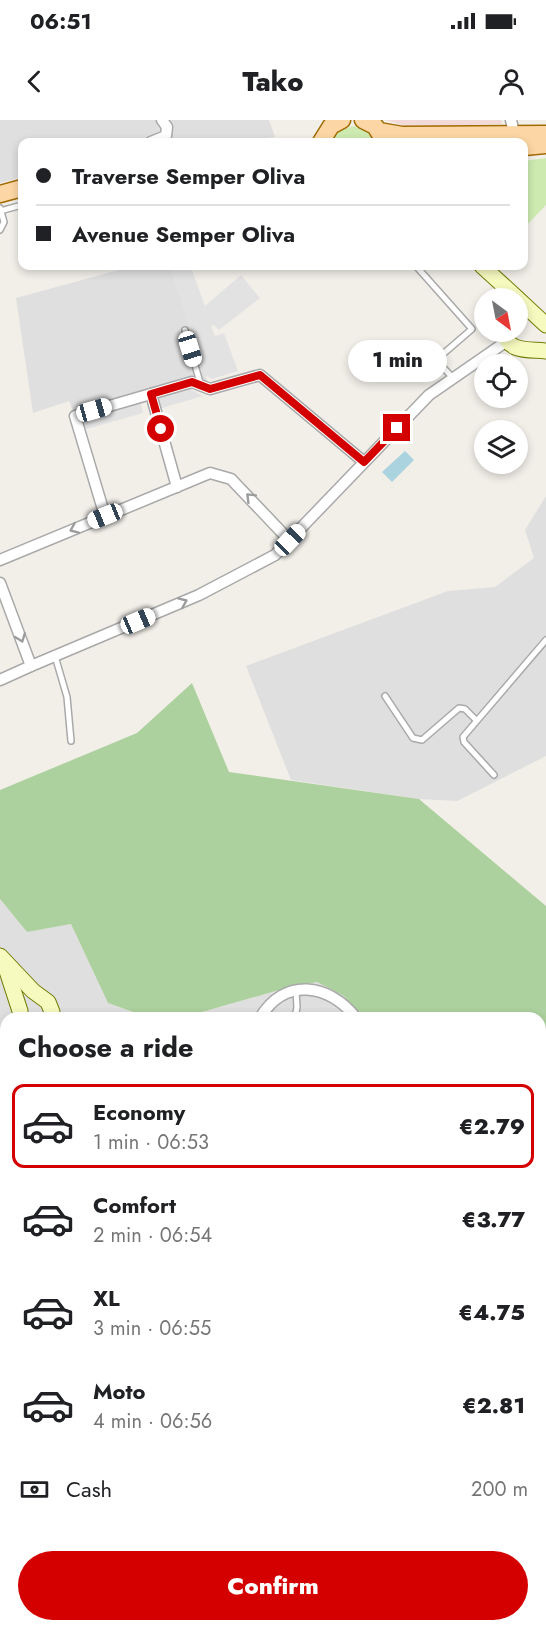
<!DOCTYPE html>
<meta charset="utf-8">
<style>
body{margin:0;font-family:Jost,sans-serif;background:#f2f2f2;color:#202124;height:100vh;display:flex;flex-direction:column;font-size:22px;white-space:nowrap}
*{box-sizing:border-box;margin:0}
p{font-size:20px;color:#757577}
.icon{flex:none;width:33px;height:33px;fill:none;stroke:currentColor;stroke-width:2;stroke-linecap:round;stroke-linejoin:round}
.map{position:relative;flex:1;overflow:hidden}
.details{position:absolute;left:0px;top:892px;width:546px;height:620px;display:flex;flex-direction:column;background:#fff;border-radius:18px 18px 0 0;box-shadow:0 3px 9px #0003}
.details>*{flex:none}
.guide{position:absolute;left:18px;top:18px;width:510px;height:132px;border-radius:12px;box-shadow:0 3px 9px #0003;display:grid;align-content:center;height:132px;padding:0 18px;background:#fff}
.needle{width:39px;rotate:148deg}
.fabs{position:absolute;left:474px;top:168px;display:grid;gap:12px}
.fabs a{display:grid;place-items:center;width:54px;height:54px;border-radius:50%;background:#fff;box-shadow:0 3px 9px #0003;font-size:30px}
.end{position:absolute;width:27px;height:27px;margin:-14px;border:8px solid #d40000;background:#fff;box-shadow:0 0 0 3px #fff}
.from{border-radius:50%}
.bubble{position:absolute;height:42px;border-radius:21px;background:#fff;box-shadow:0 3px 9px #0003;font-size:20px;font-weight:800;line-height:42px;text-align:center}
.car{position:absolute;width:18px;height:36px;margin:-18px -9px;border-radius:8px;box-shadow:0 0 4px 2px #0007;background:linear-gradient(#fff 24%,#345 0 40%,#fff 0 76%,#345 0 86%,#fff 0)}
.guide b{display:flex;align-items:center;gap:21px;height:57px;font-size:22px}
.guide b+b{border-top:2px solid #e0e0e0}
.guide i{width:15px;height:15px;background:#202124}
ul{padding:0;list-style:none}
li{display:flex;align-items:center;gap:18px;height:84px;margin:0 12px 9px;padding:0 6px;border:3px solid transparent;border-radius:12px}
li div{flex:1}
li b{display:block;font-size:22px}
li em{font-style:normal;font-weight:800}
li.current{border-color:#d40000}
li>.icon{width:54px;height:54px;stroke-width:1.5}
h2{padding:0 18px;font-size:27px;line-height:72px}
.pay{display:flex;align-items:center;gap:15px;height:66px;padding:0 18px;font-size:22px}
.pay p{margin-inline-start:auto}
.primary-button{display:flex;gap:12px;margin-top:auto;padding:12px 18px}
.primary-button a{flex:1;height:69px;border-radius:36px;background:#d40000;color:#fff;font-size:24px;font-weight:800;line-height:69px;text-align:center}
.status{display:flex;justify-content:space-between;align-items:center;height:42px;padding:0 30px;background:#fff;direction:ltr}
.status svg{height:16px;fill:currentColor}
header{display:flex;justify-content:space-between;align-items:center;height:78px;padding:0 18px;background:#fff;font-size:27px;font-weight:800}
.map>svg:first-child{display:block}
</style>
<div class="status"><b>06:51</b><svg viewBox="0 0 49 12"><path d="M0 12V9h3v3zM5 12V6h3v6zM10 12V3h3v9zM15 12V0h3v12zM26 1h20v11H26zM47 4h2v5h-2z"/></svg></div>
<header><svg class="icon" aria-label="back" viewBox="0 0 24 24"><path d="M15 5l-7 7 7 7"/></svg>Tako<svg class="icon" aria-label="person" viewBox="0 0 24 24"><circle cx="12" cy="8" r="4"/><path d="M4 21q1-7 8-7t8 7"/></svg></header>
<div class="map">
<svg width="546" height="1511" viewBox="0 0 546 1511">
<rect width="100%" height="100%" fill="#f2efe9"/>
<g fill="#e0dfdf">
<path d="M0,0H269L275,17L230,22H22V57L0,63Z"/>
<path d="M133,146H170L210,269L192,262L75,296L69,281L33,293L16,178Z"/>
<path d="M546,376V636L457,681L419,679L291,660L246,546L448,471L495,467L534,438L525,410Z"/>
<path d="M0,779L27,812L71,804L108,883L150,898H6V1506H398L400,1511H0Z"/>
<path d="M317,862L345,876L362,898H186L202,892L286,868Z"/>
</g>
<path fill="#f2dad9" d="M386,0H501L502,4L408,7Z"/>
<g fill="#cdebb0">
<path d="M353,6L369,11L377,22H331L337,12Z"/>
<path d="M546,38V85L524,108V51L527,48L524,41Z"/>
</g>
<path fill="#add19e" d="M192,563L229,652L419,679L546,786V1511H400L398,1506H540V898H362L344,876L317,862L286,868L202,892L186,898H150L108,883L71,804L27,812L0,779V670L137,613Z"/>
<path fill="#88e0be" d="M6,1132V1285L0,1271V1135Z"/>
<g fill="#e2e2e2">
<path d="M170,146H196L192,150L205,186L241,155L260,178L219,210L214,205L211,206L215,216L224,213L238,251L212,259L205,255Z"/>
<path d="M192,262V270L203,276L155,290L151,274Z"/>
<path d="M139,278L143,293L80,311L75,296Z"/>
</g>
<path fill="#aad3df" d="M405,331L414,340L392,362L382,352Z"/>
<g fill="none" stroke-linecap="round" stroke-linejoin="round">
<defs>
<g id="lane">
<path d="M0,88L4,102L0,110"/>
<path d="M0,91L22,85"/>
<path d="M416,146L472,209L436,240L453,258"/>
<path d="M185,210L201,266"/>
<path d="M55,536L67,577L71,621"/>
<path d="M385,576L413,618L422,620L459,588L465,589L476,600"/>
<path d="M494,655L464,622L463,617L546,520"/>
<path d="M295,898L297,887L296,871"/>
<path d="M0,1037L6,1034"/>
<path d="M0,1065L6,1063"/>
<path d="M367,1506L380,1511"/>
<path d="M346,1511L360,1506"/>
</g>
<g id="street">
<path d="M511,0L516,22"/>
<path d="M151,22L166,16L167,7L162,0"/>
<path d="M151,274L177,367"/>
<path d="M105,396L75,296L192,262L210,269L260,255L364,342"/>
<path d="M0,440L210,353L231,359L289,420"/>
<path d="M0,463L31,546L199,475L275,435L429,275L507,221"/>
<path d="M0,560L31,546"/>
<path d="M260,898C284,857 329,863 356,898"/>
<path d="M79,1506L81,1511"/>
<path d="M331,1506L333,1511"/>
</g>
<g id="secondary">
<path d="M482,146L517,178"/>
<path d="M518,179L546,205"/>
<path d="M503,212C509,233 528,229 546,231"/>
<path d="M0,836L33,871L48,882L52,892L51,898"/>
<path d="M5,845L20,891"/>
<path d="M264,1506L265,1511"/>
</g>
<g id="primary">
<path d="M363,0L375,6L383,19"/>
<path d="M379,11L402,15L546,14"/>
<path d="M321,22L331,6L342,0"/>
<path d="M524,27L546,25"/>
<path d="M0,74L22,68"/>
</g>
</defs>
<use href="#lane" stroke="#a9a9a9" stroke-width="8"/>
<use href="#street" stroke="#a9a9a9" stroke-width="13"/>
<use href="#secondary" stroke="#707d05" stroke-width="17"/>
<use href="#primary" stroke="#a06b00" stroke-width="19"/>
<use href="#lane" stroke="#fff" stroke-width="5"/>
<use href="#street" stroke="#fff" stroke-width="10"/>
<use href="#secondary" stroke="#f7fabf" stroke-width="15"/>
<use href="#primary" stroke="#fcd6a4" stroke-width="16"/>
</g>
<defs><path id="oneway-chevron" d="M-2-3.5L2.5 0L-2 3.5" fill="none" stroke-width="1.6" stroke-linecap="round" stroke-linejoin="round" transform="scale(1.5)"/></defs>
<g stroke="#9c9c9c">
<use href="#oneway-chevron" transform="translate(250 377) rotate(-135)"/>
<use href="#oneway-chevron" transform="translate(74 409) rotate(157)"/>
<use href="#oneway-chevron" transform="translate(183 482) rotate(-23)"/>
<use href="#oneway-chevron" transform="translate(21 518) rotate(69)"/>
</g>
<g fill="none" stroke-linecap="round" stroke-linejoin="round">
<path stroke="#d40000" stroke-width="8" d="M161,309L151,274L192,262L210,269L260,255L364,342L397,308"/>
</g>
</svg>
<div class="fabs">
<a><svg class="needle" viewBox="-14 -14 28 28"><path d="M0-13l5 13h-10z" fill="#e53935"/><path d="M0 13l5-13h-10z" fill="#757577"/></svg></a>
<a><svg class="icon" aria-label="locate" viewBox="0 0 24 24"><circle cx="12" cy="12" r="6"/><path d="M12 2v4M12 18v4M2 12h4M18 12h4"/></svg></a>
<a><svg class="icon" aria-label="layers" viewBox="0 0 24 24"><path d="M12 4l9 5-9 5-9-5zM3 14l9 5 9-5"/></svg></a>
</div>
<i class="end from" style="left:161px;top:309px"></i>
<i class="end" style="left:397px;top:308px"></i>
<div class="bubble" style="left:348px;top:220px;width:99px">1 min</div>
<i class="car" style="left:190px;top:229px;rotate:163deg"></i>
<i class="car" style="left:94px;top:290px;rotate:74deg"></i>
<i class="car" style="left:105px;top:396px;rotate:248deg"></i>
<i class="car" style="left:290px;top:420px;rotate:44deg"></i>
<i class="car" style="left:138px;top:501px;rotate:67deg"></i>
<div class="guide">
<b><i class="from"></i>Traverse Semper Oliva</b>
<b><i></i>Avenue Semper Oliva</b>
</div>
<section class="details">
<h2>Choose a ride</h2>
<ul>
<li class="current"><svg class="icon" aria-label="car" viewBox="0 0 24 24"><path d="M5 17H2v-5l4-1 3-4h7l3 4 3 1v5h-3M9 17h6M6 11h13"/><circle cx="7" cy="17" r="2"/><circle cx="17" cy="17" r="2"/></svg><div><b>Economy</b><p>1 min · 06:53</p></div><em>€2.79</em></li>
<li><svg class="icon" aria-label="car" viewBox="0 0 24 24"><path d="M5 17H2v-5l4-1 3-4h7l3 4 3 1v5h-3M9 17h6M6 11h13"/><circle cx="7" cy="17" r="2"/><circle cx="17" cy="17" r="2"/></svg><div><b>Comfort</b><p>2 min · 06:54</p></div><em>€3.77</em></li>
<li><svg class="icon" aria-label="car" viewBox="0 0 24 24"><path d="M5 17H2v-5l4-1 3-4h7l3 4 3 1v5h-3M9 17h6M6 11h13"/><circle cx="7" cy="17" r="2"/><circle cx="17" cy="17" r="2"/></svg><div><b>XL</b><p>3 min · 06:55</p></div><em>€4.75</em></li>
<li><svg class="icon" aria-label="car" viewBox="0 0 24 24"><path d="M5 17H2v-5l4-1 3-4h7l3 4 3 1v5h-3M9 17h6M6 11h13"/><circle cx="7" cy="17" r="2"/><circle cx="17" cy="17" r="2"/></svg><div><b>Moto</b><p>4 min · 06:56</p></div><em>€2.81</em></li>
</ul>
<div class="pay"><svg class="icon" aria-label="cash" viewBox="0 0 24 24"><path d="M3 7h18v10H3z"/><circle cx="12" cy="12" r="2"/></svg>Cash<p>200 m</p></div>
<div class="primary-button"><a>Confirm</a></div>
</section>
</div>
